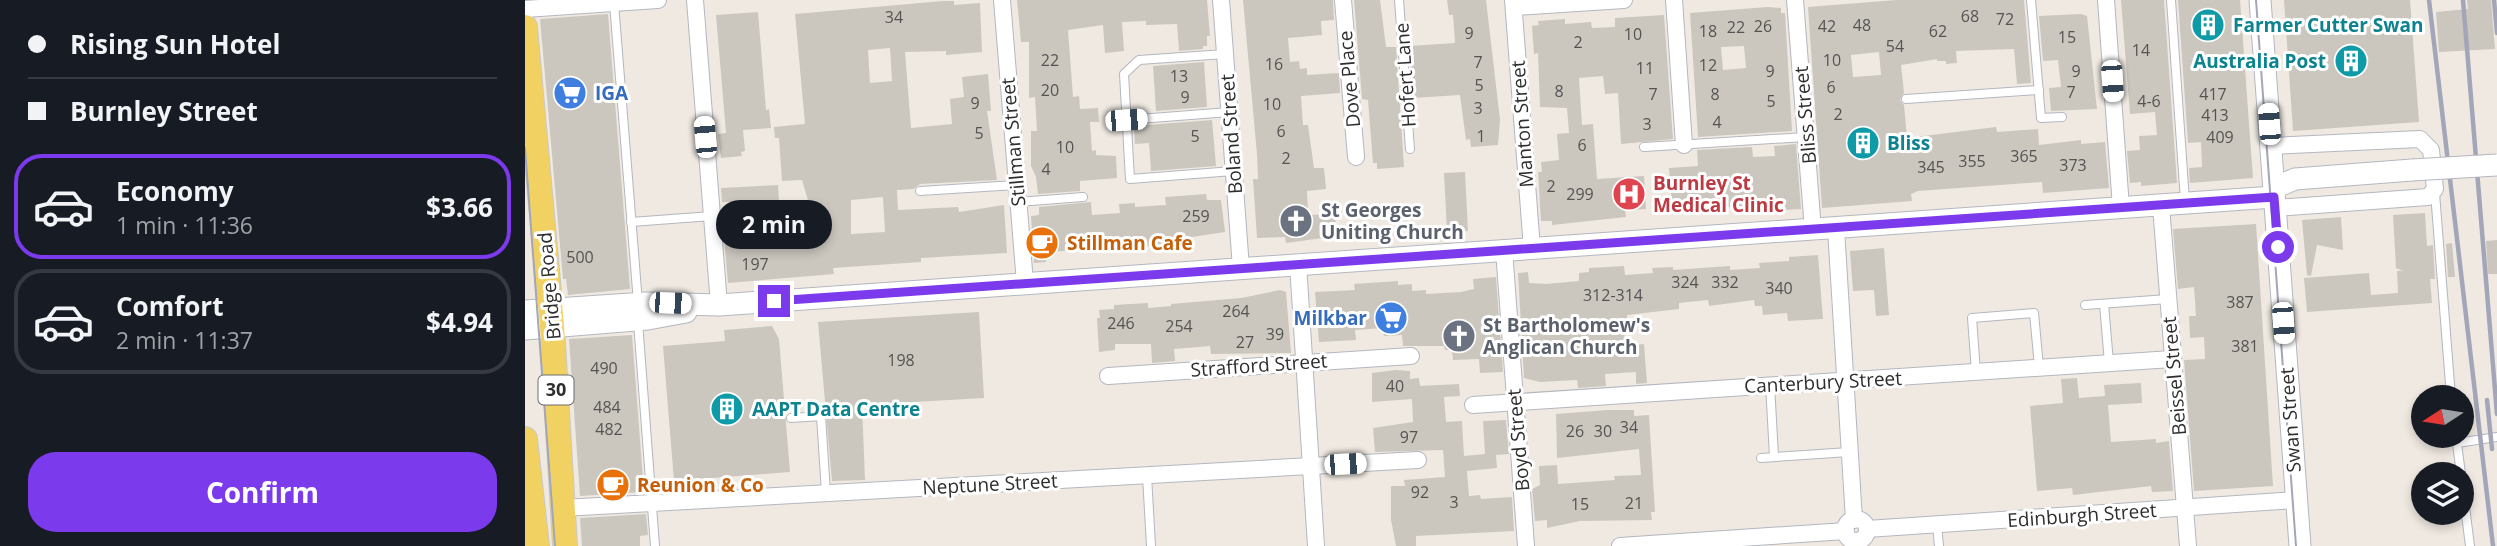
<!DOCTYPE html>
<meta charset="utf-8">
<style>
body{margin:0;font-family:"Open Sans",sans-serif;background:#20242c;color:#f1f3f6;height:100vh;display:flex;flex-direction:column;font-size:26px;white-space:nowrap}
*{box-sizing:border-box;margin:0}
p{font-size:23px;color:#9ea1a6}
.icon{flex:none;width:38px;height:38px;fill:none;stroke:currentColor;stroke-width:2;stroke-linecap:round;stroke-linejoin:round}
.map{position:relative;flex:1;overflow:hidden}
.drawer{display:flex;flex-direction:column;background:#171b24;width:525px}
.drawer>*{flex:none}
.guide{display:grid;align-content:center;height:154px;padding:0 28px;background:#171b24}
.needle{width:46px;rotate:258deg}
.tools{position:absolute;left:1886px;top:385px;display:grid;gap:14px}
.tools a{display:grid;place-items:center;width:63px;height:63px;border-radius:50%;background:#171b24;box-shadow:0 4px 10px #0003;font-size:35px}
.end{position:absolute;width:32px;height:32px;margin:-16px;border:9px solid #7c3aed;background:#fff;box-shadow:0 0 0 4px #fff}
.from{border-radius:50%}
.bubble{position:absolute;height:49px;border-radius:24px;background:#171b24;box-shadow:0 4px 10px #0003;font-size:23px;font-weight:700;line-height:49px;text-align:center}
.car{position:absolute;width:21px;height:42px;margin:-21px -10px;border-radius:9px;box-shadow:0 0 5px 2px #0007;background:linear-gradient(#fff 24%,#345 0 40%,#fff 0 76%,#345 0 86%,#fff 0)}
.guide b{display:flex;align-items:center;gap:24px;height:66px;font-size:26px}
.guide b+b{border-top:2px solid #363941}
.guide i{width:18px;height:18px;background:#f1f3f6}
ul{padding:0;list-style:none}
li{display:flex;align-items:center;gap:21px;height:105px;margin:0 14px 10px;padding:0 14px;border:4px solid #363941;border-radius:28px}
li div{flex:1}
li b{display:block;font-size:26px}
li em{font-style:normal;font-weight:700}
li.current{border-color:#7c3aed}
li>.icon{width:63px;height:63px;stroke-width:1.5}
.cta{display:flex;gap:14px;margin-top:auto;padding:14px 28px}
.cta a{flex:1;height:80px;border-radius:28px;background:#7c3aed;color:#fff;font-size:28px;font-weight:700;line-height:80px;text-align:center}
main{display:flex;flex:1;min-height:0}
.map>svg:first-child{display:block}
</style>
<main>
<section class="drawer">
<div class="guide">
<b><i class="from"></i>Rising Sun Hotel</b>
<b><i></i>Burnley Street</b>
</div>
<ul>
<li class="current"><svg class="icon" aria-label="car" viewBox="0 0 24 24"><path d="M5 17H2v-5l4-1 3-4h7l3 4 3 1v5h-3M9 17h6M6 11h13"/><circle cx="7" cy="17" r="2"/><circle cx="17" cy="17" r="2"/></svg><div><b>Economy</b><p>1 min · 11:36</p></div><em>$3.66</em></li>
<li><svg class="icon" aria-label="car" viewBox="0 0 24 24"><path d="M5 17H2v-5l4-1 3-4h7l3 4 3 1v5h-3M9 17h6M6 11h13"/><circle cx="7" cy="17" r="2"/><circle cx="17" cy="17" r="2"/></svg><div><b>Comfort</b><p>2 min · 11:37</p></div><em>$4.94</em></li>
</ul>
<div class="cta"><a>Confirm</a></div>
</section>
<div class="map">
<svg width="1972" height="546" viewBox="0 0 1972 546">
<rect width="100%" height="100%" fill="#efe9e1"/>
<g fill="#cbc7bf" fill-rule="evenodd">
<path d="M492,0H682L685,36H682V46H678V49L654,51L652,24L621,25V21L597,22L599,51L580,53L578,25L543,30L548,97L554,96L555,109L573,108L574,122H565L567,151L571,150V155L591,156L592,178L555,181V191L513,194L511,177L506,166V131H512L510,97L504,98V42H496Z"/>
<path d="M718,0H808L809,20L796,21L797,35L763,38L765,62L774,61L775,69L782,68V75L814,73L815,93L776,96L778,125H783L789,168H799L801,189L782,191L783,215L810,214L812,236L761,243L760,237L732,238L728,179H733L732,154Z"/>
<path d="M829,0H855L861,47H871L879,167L852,169V163H848L843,100L837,99Z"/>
<path d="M922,0H961L975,120L973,145L946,147L945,139L941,140L935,95L888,98L884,46L930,43L928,15H924Z"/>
<path d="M1372,0H1499L1506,83L1492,84L1489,49L1431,51L1432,63L1421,64V61H1412V59L1376,65L1379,93L1375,100L1379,105L1382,138L1471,127L1472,132L1513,129L1514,145L1556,140V144L1580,142L1584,188L1518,193L1517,182L1393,191L1386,194L1387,201L1297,208L1283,7ZM1354,52L1356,75L1328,77L1326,55Z"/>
<path d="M1596,0H1639L1652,183L1616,186V182L1605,183L1602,151L1615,150L1614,136L1632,135L1630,112L1605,114Z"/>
<path d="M1653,0H1715L1728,178L1665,183L1664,168L1677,167L1676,142L1663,143Z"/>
<path d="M1759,0H1885L1894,122L1768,131Z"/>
<path d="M1942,0H1966L1970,49L1914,52L1911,12L1943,9Z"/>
<path d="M418,1H429V5L455,3L457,52L421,55V51L380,52L386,128L427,124L425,99L439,97L437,77L463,74L466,111H462L472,180L395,184L389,189L372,190L373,210L433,207L434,212L479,205L482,253L396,258V262L308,268L309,274L203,283L199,238L257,235L258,239L281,237L285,207L277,180L257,181L254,138H250L249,127L280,124L270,14ZM365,48L367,81L345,83L343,50ZM358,197L360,232L326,234V200Z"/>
<path d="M1243,7L1256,8V13H1260L1267,131L1173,137L1165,13ZM1219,46L1221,68L1198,70L1196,47Z"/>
<path d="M233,12L241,110L244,109L246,128L218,130L220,151L216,152L217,156L196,158L193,134L201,133L191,15Z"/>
<path d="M83,14L105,289L43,295L41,279H38L15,19Z"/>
<path d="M1556,14L1562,16L1572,109L1526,111L1524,88L1536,87L1533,60L1518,61L1514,16Z"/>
<path d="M1139,15L1148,139L1096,144L1093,93L1080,94L1078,76L1054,78L1057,125L1068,124L1072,179L1119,176L1121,209L1100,210L1101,217L1027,225V221H1016L1013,172H1017L1016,162L1034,160L1032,134L1044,133L1042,108L1015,107L1013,53L1009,54L1007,26L1014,25L1013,21L1040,19V24L1066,22L1067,28L1090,27V18Z"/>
<path d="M679,62L682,107L631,111L628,66Z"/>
<path d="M687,120L691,166L626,171L624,143L610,144L609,126Z"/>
<path d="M1271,144L1276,209L1208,213L1207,207L1160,210V206L1147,207L1144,168L1173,166L1172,150L1227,147L1228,157L1250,156L1249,146Z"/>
<path d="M940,172L943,231L922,232L919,173Z"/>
<path d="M253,185L254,202H197L196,188Z"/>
<path d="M681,194L682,200H696L700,232L640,241V243L628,246L520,252L521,262L509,263L506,216L514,215V207L566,202L567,215L595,213L594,204L610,203V207L641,205L640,197Z"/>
<path d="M1900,213L1902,246L1908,245L1910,279H1905L1907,303L1782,312L1779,278L1844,273L1846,295L1873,293L1872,271H1878L1871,268L1868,215Z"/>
<path d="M1816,217L1818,250L1792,245L1786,276L1782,275L1777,220Z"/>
<path d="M1731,224L1748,486L1669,491L1659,360L1680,359L1679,337L1665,338L1664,316H1671L1669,287L1653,289L1648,229Z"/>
<path d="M1972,240V274H1963L1961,241Z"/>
<path d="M1927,243L1930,277H1923L1921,244Z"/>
<path d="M1359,248L1364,315L1351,316L1349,290L1328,291L1325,251Z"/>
<path d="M1293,255L1298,319L1263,321L1262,313L1238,315L1237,306H1230L1229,300L1184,306L1183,300L1154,303V309L1102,315L1103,324L1099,325L1101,353L1109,352V345L1119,344L1122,383L1111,384V372L1080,374L1081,386L1053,388L1052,380L1015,382L999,378L993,273L1003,272L1004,283L1021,284L1054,281V273L1064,272V268L1099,266L1100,275L1128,273L1127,268L1148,267V270L1205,266V270L1235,268L1234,263L1264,261V257Z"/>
<path d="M971,277L978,372L955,373L954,359L928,360L927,350H920L919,346H878L877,335L859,336L858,328L830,330L831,340L794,342L790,292L830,290L829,284L873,281V285L887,284V291L901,290V294L936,292L949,289L948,279Z"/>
<path d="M755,290L761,292L766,353L686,354L685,346L674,347L649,349L650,361L627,363L626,344H590V350L574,352L572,318H575L574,310L589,309V305L623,303V308L646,306V304L716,298Z"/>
<path d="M454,312L459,398L337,405L340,480L307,481L293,322Z"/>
<path d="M247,326L254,339L265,472L149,481L138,346L200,341L199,330Z"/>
<path d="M107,335L119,492L55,496L44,339Z"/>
<path d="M871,370L885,371V379L894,378L895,386L934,384L935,396L919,397L921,422L937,421L939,456L960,454L958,421L981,420L984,454L971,455L972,468L942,471L944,496L955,495L956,499L987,497L989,531L891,536V546H871L866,520V486H880L879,480L920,477L918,450L850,452L848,428L888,422L887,399L847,402V373Z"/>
<path d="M1552,378L1554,398L1580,396L1579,385L1616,383L1617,403L1583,405L1586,442L1631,439V443L1644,441L1648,491L1627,492L1626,486L1548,495L1547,488L1512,491L1505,406L1538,403L1536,379Z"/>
<path d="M1083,410H1109V416L1124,415L1130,512H1126L1127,520L1055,521L1022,528V520L1010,521L1007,489L1015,485L1014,466L1032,465L1033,484L1090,480L1089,476L1116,475L1114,449L1032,458L1031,414Z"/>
<path d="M121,514L123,535L115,536V546H57L55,518Z"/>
</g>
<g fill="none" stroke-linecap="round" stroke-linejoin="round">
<defs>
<g id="lane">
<path d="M874,0L885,149"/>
<path d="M1506,0L1516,118L1537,117"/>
<path d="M1646,0L1660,201"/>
<path d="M89,3L113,303"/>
<path d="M700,54L614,60L599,74L605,179L708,171"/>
<path d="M1381,99L1514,90"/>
<path d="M601,120L704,112"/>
<path d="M1119,147L1281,137"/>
<path d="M395,191L491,185"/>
<path d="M1910,193L1926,397"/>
<path d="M493,202L558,197"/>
<path d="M106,222L187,216"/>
<path d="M1579,304L1584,363"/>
<path d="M1560,305L1643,299"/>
<path d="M113,322L130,546"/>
<path d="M1451,372L1447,318L1509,313L1514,367"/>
<path d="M1245,384L1249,457"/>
<path d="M266,418L296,416L301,493"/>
<path d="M1931,436L1936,474"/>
<path d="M1932,443L1972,437"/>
<path d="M1236,458L1324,452"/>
<path d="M622,476L626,546"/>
<path d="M1937,483L1945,546"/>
<path d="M1412,525L1414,546"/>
</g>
<g id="street">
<path d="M170,0L194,305"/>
<path d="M477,0L500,283"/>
<path d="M696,0L716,268"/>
<path d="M818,0L831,157"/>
<path d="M988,0L1007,249"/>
<path d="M1149,0L1159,145"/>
<path d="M1270,0L1288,230"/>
<path d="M1581,0L1596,208"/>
<path d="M989,7L1099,0"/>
<path d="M0,9L133,0"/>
<path d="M1746,146L1895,139L1906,150L1910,189L1903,197L1750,208"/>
<path d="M1636,206L1663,546"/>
<path d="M1311,229L1329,520"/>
<path d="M979,250L1001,546"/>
<path d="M773,264L791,546"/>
<path d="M583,376L886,356"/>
<path d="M948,405L1647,359"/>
<path d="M38,508L893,460"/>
<circle cx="1331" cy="530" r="11"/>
<path d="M1342,529L1771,500"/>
<path d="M1095,546L1321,531"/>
</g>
<g id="secondary">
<path d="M1735,0L1775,546"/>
<path d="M1749,188L1770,179L1887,170"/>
<path d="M0,311L121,303L194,305L1749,197"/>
<path d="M0,329L123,319L161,312"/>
</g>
<g id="primary">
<path d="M0,27L27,326L40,546"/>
<path d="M0,439L12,546"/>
</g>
</defs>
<use href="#lane" stroke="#b4b7c1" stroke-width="10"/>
<use href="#street" stroke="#b4b7c1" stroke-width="18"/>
<use href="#secondary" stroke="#b4b7c1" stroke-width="23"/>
<use href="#primary" stroke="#c9c9c9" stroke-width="26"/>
<use href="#lane" stroke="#fff" stroke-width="8"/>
<use href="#street" stroke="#fff" stroke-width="16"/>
<use href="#secondary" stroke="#fff" stroke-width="21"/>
<use href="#primary" stroke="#f2d163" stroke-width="24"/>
<g stroke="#a3a6b8" stroke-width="2">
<path d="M1731,0L1771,546"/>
<path d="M0,148L30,546"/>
</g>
<g stroke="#a3a6b8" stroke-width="4.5">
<path d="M1904,0L1968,546"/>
<path d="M1938,0L1972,414"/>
<path d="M1969,0L1972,33"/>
<path d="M1962,400L1967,449"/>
</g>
<defs>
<path id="secondary-bridge" d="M1887,170L1972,165"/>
</defs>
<use href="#secondary-bridge" stroke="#b4b7c1" stroke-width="23" stroke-linecap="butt"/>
<use href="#secondary-bridge" stroke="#fff" stroke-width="21"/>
</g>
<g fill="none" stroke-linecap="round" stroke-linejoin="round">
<path stroke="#7c3aed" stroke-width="9" d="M249,301L1749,197L1753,247"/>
</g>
<defs>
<symbol id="building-disc" viewBox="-11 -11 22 22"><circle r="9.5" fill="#0f9aa8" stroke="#fff"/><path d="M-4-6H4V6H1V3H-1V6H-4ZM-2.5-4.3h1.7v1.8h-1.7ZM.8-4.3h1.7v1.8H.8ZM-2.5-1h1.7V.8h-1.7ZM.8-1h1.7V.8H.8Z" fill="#fff"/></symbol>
<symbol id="supermarket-disc" viewBox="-11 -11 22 22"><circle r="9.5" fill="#3f7fe0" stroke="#fff"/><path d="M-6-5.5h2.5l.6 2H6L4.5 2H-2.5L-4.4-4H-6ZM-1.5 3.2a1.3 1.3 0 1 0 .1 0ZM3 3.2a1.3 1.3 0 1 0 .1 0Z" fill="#fff"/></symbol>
<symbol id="hospital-disc" viewBox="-11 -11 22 22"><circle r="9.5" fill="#e0444e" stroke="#fff"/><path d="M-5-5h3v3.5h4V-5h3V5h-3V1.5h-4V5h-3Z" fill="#fff"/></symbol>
<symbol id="church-disc" viewBox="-11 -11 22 22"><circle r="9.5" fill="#6b7280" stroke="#fff"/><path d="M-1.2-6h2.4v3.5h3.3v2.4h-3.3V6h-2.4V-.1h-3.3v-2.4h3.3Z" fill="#fff"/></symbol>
<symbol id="cafe-disc" viewBox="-11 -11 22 22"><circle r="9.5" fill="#e8710a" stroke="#fff"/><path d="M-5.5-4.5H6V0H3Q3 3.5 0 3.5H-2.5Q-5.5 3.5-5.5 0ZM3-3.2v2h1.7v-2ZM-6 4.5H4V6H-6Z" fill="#fff"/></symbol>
</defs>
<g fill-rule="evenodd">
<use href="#building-disc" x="1664" y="6" width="38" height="38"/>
<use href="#building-disc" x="1807" y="42" width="38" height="38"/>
<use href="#supermarket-disc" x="26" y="74" width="38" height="38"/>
<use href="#building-disc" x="1319" y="124" width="38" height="38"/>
<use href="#hospital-disc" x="1085" y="175" width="38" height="38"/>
<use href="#church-disc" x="752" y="202" width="38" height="38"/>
<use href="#cafe-disc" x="498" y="224" width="38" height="38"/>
<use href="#supermarket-disc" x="847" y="299" width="38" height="38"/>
<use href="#church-disc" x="915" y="317" width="38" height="38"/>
<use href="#building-disc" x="183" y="390" width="38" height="38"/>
<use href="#cafe-disc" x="69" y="466" width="38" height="38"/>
</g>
<g text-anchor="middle" stroke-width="6" stroke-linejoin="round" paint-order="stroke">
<g font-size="16" fill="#555452">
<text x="1445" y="22">68</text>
<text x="369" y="23">34</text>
<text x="1480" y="25">72</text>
<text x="1337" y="31">48</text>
<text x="1238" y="32">26</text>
<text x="1302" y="32">42</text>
<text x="1211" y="33">22</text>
<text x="1183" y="37">18</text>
<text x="1413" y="37">62</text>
<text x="944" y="39">9</text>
<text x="1108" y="40">10</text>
<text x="1542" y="43">15</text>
<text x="1053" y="48">2</text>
<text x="1370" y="52">54</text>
<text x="1616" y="56">14</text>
<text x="525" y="66">22</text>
<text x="1307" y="66">10</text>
<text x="953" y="68">7</text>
<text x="749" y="70">16</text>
<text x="1183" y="71">12</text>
<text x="1120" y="74">11</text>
<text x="1245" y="77">9</text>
<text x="1551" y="77">9</text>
<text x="654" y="82">13</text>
<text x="954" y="91">5</text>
<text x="1306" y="93">6</text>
<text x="525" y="96">20</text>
<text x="1034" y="97">8</text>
<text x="1546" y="98">7</text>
<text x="1128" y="100">7</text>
<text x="1190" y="100">8</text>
<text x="1688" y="100">417</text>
<text x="660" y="103">9</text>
<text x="1246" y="107">5</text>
<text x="1624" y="107">4-6</text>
<text x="450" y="109">9</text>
<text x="747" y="110">10</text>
<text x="953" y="114">3</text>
<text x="1313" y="120">2</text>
<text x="1690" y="121">413</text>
<text x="1192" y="128">4</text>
<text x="1122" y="130">3</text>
<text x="756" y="137">6</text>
<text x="454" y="139">5</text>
<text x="670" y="142">5</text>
<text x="956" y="142">1</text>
<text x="1695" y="143">409</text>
<text x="1057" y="151">6</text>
<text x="540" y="153">10</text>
<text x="1499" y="162">365</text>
<text x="761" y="164">2</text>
<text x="1447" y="167">355</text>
<text x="1548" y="171">373</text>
<text x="1406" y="173">345</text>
<text x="521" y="175">4</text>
<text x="1026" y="192">2</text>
<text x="1055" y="200">299</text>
<text x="671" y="222">259</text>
<text x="55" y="263">500</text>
<text x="230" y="270">197</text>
<text x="1160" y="288">324</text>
<text x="1200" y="288">332</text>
<text x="1254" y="294">340</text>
<text x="1088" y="301">312-314</text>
<text x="1715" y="308">387</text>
<text x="711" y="317">264</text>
<text x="596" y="329">246</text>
<text x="654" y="332">254</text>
<text x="750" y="340">39</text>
<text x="720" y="348">27</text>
<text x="1720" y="352">381</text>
<text x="376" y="366">198</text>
<text x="79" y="374">490</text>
<text x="870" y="392">40</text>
<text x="82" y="413">484</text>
<text x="1104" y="433">34</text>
<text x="84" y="435">482</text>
<text x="1050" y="437">26</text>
<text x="1078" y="437">30</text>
<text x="884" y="443">97</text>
<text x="895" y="498">92</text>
<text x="929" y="508">3</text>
<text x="1109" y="509">21</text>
<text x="1055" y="510">15</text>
</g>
<rect fill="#fff" stroke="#6d6d6d" stroke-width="2" x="13.5" y="375.5" width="35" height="29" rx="5"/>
<g font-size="18" font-weight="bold" fill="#2e2e2e">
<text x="31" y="396">30</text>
</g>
<g font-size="19" font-weight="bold" fill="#0d838f" stroke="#fff" text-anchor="start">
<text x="1708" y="32">Farmer Cutter Swan</text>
<text x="1801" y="68" text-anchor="end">Australia Post</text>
<text x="1362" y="150">Bliss</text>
<text x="227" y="416">AAPT Data Centre</text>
</g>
<g font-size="19" fill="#2e2e2e" stroke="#fff">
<text transform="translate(880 75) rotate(-94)" y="7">Hofert Lane</text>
<text transform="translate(824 79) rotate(-95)" y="7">Dove Place</text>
<text transform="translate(1280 115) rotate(-95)" y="7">Bliss Street</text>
<text transform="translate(997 124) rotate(-94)" y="7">Manton Street</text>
<text transform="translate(706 134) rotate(-94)" y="7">Boland Street</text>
<text transform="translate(488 142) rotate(-95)" y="7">Stillman Street</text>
<text transform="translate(24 286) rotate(-95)" y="7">Bridge Road</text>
<text transform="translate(734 365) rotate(-4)" y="7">Strafford Street</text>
<text transform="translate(1649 376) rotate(-95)" y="7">Beissel Street</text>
<text transform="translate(1298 382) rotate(-3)" y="7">Canterbury Street</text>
<text transform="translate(1765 420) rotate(-94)" y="7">Swan Street</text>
<text transform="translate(993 440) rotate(-95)" y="7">Boyd Street</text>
<text transform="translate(465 484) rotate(-3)" y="7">Neptune Street</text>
<text transform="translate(1557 515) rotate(-4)" y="7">Edinburgh Street</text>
</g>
<g font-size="19" font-weight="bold" fill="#366cbe" stroke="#fff" text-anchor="start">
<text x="70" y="100">IGA</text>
<text x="842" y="325" text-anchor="end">Milkbar</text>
</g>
<g font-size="19" font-weight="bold" fill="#be3a42" stroke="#fff" text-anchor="start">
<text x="1128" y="190">Burnley St<tspan x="1128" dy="22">Medical Clinic</tspan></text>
</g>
<g font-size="19" font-weight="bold" fill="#5b616d" stroke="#fff" text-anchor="start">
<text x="796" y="217">St Georges<tspan x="796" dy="22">Uniting Church</tspan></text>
<text x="958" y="332">St Bartholomew's<tspan x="958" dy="22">Anglican Church</tspan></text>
</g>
<g font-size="19" font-weight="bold" fill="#c56008" stroke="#fff" text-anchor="start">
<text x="542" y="250">Stillman Cafe</text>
<text x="112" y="492">Reunion &amp; Co</text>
</g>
</g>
</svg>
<div class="tools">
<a><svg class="needle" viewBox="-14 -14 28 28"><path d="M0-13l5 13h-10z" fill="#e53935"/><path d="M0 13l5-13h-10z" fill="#9ea1a6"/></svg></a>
<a><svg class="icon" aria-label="layers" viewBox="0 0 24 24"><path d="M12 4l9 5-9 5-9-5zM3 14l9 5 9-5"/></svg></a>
</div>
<i class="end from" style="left:1753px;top:247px"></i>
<i class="end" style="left:249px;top:301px"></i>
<div class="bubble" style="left:191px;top:200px;width:116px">2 min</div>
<i class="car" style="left:1587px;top:81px;rotate:176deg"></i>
<i class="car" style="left:601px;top:120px;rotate:86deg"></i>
<i class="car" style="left:1744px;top:124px;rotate:356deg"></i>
<i class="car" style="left:180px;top:137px;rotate:355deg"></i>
<i class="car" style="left:145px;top:303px;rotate:92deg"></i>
<i class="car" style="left:1758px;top:323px;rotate:176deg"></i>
<i class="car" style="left:820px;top:464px;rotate:87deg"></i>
</div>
</main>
